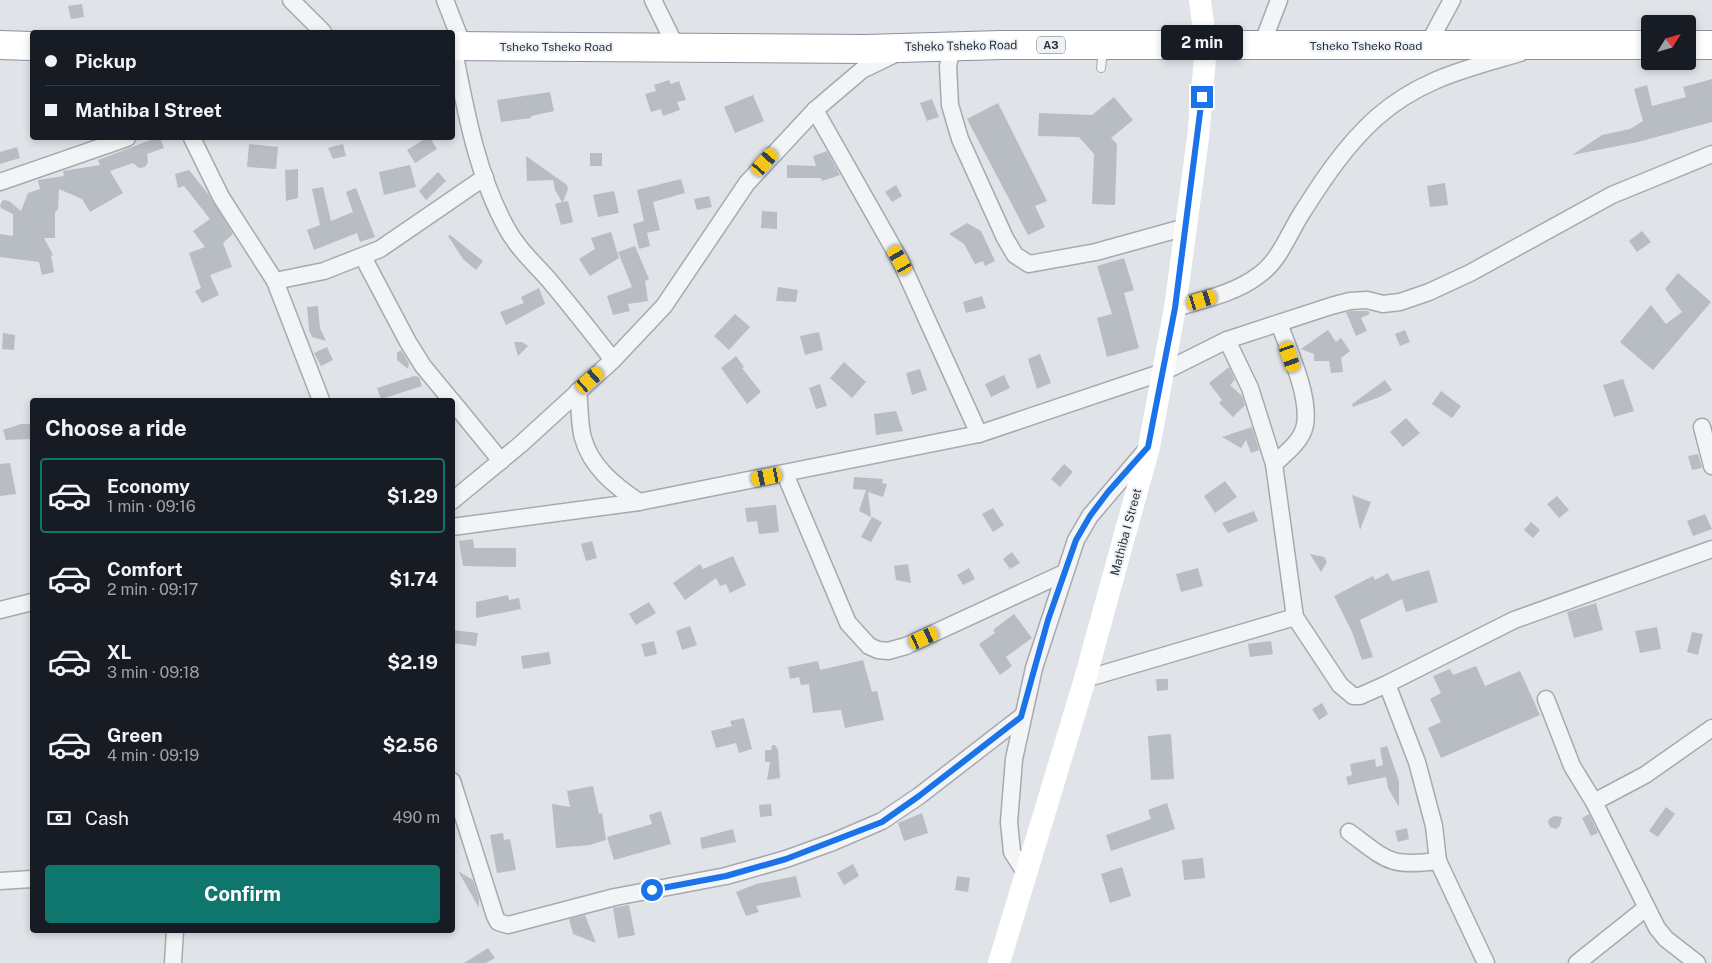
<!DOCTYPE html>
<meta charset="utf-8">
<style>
body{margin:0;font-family:"Public Sans",sans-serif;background:#20242c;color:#f1f3f6;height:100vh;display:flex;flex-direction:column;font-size:19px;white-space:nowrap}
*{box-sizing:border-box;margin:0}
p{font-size:16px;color:#9ea1a6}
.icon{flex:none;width:28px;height:28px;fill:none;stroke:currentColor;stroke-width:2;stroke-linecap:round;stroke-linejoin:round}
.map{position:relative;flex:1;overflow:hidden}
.sheet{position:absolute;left:30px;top:398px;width:425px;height:535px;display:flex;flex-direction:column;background:#171b24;border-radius:5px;box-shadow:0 2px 8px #0003}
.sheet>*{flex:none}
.hud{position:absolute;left:30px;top:30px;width:425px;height:110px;border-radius:5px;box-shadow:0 2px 8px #0003;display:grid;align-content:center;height:110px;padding:0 15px;background:#171b24}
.needle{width:32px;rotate:53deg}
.controls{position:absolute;left:1641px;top:15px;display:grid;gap:10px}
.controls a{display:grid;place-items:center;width:55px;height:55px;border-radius:5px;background:#171b24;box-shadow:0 2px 8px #0003;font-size:25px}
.end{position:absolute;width:22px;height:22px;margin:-11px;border:6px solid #1a73e8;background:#fff;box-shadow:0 0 0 2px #fff}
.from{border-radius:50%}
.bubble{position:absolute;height:35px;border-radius:5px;background:#171b24;box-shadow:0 2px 8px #0003;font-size:16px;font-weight:700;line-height:35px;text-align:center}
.car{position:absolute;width:15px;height:30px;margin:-15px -8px;border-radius:6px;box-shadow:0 0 4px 1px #0007;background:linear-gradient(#f5c518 24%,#345 0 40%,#f5c518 0 76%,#345 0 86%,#f5c518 0)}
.hud b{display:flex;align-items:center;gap:18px;height:48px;font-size:19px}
.hud b+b{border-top:1px solid #363941}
.hud i{width:12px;height:12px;background:#f1f3f6}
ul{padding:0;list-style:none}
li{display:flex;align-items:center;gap:15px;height:75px;margin:0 10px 8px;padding:0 5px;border:2px solid transparent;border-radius:5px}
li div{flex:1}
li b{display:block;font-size:19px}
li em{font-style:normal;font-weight:700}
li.on{border-color:#0f766e}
li>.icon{width:45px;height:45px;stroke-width:1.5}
h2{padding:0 15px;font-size:22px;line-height:60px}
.pay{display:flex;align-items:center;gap:12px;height:55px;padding:0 15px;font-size:19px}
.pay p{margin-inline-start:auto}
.cta{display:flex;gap:10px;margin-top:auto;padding:10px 15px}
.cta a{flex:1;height:58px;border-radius:5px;background:#0f766e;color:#fff;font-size:20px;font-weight:700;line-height:58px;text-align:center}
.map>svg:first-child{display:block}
</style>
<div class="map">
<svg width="1712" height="963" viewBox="0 0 1712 963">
<rect width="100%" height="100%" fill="#e0e3e7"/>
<g fill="#b8bdc3">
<path d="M82,4L84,17L71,19L68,6Z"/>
<path d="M1712,79V122L1638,142L1572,155L1602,135L1630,129L1643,121L1634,89L1647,85L1652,106L1686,97L1683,87Z"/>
<path d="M669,80L671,84L679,81L686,100L677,102L680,110L663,116L661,109L651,112L645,94L656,91L654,85Z"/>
<path d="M550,92L554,111L531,116V118L501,122L497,100Z"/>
<path d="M753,95L764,121L735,133L724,107Z"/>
<path d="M1114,97L1133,120L1111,138L1117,144L1115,205L1092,204L1094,154L1079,137L1038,136L1039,113L1092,115Z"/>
<path d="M932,99L939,117L927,121L920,103Z"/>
<path d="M998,103L1047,201L1035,206L1045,227L1028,235L967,119Z"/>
<path d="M156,138H160L164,148L147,154L148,162L145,167L139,168L133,163L110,171L123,193L90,212L82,199L59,189L58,209L55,212V238H44L53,255L51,256L54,272L42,275L39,262L0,257V234L13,236V214L1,208L0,205L3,200L9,201L21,211L28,193L40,189L38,180L64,176L63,171L100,165L98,160Z"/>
<path d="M426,138H430L437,149L415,163L407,150Z"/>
<path d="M249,144L278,147L276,169L247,167Z"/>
<path d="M343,144L346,156L333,159L328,148Z"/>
<path d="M17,147L20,158L0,164V152Z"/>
<path d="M827,151L840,175L822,181L821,178H787V165L816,166L813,156Z"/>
<rect x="590" y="153" width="12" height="13"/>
<path d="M526,156L567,185L568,189L563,202L568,201L573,222L561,225L555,204L562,202L555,190L553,180L527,181Z"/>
<path d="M410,165L416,187L384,195L379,172Z"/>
<path d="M298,169V198L286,201L285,170Z"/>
<path d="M189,170L209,195L233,234L223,243L232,267L210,275L219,295L202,303L195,291L201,288L189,253L205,247L193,231L210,219L184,186L178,188L175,174Z"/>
<path d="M438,172L446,181L426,200L419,191Z"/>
<path d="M681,179L685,193L653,202L660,230L647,233L650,246L639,249L633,224L644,221L637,190Z"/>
<path d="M1445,183L1448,205L1430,207L1427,186Z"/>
<path d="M896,185L902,196L892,202L885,192Z"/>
<path d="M323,187L331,221L353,212L346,192L356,188L375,237L360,242L357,233L314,250L307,230L320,225L312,189Z"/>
<path d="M614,191L619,213L598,217L593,195Z"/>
<path d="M709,196L712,207L697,210L694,199Z"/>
<path d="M762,211L777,212V229L761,228Z"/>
<path d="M967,223L981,231L995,261L985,266L983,261L975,264L964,244L949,234Z"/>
<path d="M1642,231L1651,242L1637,252L1629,241Z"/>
<path d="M611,232L619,258L590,276L579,259L595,249L591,238Z"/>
<path d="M450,235L483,261L476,270L463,259L448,236Z"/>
<path d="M635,246L649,279L645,281L648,301L628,304L630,311L613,315L607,296L632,287L618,252Z"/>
<path d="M1124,258L1134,290L1124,293L1139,348L1107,357L1097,318L1112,314L1097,266Z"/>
<path d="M1678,273L1711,302L1653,370L1620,342L1651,305L1666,324L1682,312L1665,289Z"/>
<path d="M778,287L798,290L796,302L776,301Z"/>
<path d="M539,288L545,304L506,325L500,312L524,303L521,297Z"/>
<path d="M982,296L986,308L966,313L963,302Z"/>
<path d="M318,306L320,328L326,341L312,337L309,330L307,307Z"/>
<path d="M1352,311H1368L1370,314L1361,318L1367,331L1356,336L1346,312Z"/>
<path d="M735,314L750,327L729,350L714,336Z"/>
<path d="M1328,330L1336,342L1341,338L1350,351L1341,358L1343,372L1331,373L1329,361H1314V354L1301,349Z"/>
<path d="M1405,330L1410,342L1400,346L1395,334Z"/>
<path d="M819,332L823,350L805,355L800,336Z"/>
<path d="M3,333L15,335L14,350L2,349Z"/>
<path d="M514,342H522L528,346L518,356Z"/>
<path d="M327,347L333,360L321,366L314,353Z"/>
<path d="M401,350L409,363L408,369L397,360V353Z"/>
<path d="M1040,354L1051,383L1037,389L1028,359Z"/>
<path d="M736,356L744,367L742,368L761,392L747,404L721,368Z"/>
<path d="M844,362L866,382L852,398L830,378Z"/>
<path d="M1229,367L1235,380L1230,385L1242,396L1245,405L1233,417L1219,403L1222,400L1209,383Z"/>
<path d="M920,369L927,390L912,395L906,373Z"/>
<path d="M1004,375L1010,388L991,397L985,384Z"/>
<path d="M414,376L419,377L422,386L381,399L377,388Z"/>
<path d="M1623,379L1634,411L1614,417L1603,385Z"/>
<path d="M1385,380L1392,390L1382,396L1353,407L1352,404Z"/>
<path d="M820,384L827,406L816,409L809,388Z"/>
<path d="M1441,391L1461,406L1452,418L1432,404Z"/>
<path d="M896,411L903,431L876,435L874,414Z"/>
<path d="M1406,418L1420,433L1403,447L1390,432Z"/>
<path d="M21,424H32V439L6,440L3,430Z"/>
<path d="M1252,427L1259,450L1251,453L1246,440L1241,448L1222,437Z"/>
<path d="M1698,454L1702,468L1692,470L1688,456Z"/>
<path d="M10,463L16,494L0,496V464Z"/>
<path d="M1064,464L1073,472L1060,487L1051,479Z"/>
<path d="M854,477L883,479L882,483L887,484L883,497L868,492L871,517L859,511L866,490L853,489Z"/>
<path d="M1225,481L1237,497L1215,513L1204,496Z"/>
<path d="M1352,495L1371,502L1360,530Z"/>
<path d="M1557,496L1569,510L1559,518L1547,504Z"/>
<path d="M776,505L779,532L759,534L757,521L747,522L745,508Z"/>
<path d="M993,508L1004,525L993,532L982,514Z"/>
<path d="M1254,511L1258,521L1228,533L1222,523Z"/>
<path d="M1705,514L1712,529L1693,536L1687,521Z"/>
<path d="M872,517L882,522L871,542L861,537Z"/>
<path d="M1531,522L1540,530L1533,538L1524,530Z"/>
<path d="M473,539L474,548H516V567L463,566L459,541Z"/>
<path d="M592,541L597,558L586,561L581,544Z"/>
<path d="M1012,552L1020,563L1010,569L1003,559Z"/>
<path d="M1310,554L1324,557L1327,562L1321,572Z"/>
<path d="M733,556L746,585L730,593L726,584L720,586L716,578L685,600L673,583L700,564L703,569Z"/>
<path d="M908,564L911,583L896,580L894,566Z"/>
<path d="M969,568L975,579L963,585L957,575Z"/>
<path d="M1198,568L1203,586L1181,592L1176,574Z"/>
<path d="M1429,570L1438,602L1406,612L1402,599L1360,620L1373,657L1362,660L1352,632L1334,596L1373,576L1375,580L1388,573L1392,581Z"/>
<path d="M508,595L509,600L519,598L521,609L476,618V602Z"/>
<path d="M649,602L656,613L636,625L629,614Z"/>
<path d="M1596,603L1603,630L1574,638L1567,612Z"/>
<path d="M1014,614L1032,638L1006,657L1012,666L1000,675L979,644L995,633L993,630Z"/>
<path d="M690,626L697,645L682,650L676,631Z"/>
<path d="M1657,627L1661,649L1640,653L1635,631Z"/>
<path d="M452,630L478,633L476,646L452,643Z"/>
<path d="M1692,632L1703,634L1698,655L1687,652Z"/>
<path d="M654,641L657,654L645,657L641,644Z"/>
<path d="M1271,641L1273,654L1250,657L1248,644Z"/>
<path d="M549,652L551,664L523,669L521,656Z"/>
<path d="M863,660L872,692L877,691L884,720L845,728L841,710L813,713L809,684L801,685L799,677L790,679L788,667L818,661L820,670Z"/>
<path d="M1476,666L1485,686L1520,671L1540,715L1441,758L1428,728L1441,722L1430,699L1441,693L1433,676L1450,669L1453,675Z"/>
<path d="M1156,679H1168V690L1157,691Z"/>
<path d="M1322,703L1328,714L1319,720L1312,709Z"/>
<path d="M744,718L752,749L739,753L736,743L716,748L711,731L732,726L730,721Z"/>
<path d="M1171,734L1174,779L1151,780L1148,736Z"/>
<path d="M772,745H775L778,750L780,778L767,780L770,762H765V750H771Z"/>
<path d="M1387,746L1399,781V807L1388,788L1386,777L1348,785L1346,777L1352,775L1350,764L1375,759L1376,767L1383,765L1380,748Z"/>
<path d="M593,786L599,814L602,813L606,840L590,845L556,848L552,804L570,807L567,791Z"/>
<path d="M1167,803L1175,829L1111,851L1106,835L1151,819L1148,810Z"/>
<path d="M771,804L772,816L760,817L759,805Z"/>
<path d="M1666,807L1675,814L1658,837L1649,831Z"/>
<path d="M661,811L671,844L614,860L607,837L652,824L649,815Z"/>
<path d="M922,813L928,833L904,841L898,823Z"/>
<path d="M1589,814L1598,833L1591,836L1582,818Z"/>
<path d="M1554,816L1562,817L1560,826L1556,829L1550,827L1548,823L1549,819Z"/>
<path d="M1407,828L1409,839L1398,842L1395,831Z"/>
<path d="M733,829L736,842L702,849L700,838Z"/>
<path d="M503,833L504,840L510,839L516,870L497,873L490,835Z"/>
<path d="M1203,858L1205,878L1184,880L1182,860Z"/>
<path d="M853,864L859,876L844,885L837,873Z"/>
<path d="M1122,867L1131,896L1110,903L1101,874Z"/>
<path d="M458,871L473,880L479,899V908Z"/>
<path d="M796,876L801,897L756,906L759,912L746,916L736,892L756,884Z"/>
<path d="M957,876L970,878L968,892L955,890Z"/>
<path d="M629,905L635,935L618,938L613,908Z"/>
<path d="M585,915L596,943L573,934L569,919Z"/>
<path d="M488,948L495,958L486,963H464Z"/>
</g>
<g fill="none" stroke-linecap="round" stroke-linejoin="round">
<defs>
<path id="lane" d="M1101,68L1103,50"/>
<g id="street">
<path d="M291,0L323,32"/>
<path d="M445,0L463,46"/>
<path d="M653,0L676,47"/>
<path d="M453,46C465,107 476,172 506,227C517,248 534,263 549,280C571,306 592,333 613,360"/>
<path d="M1427,46L1452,0"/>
<path d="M952,47L948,66L950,105L960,139L1005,238L1015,255L1029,264L1096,252L1186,227"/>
<path d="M1261,47L1279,0"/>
<path d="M815,110L900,260L979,434"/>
<path d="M192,138L221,197L275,281L324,271L380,249L485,177"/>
<path d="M0,182L127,138"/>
<path d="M363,257L408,342L423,366L451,400"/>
<path d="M275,281L321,400"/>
<path d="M1175,308C1203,300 1236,293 1259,275C1278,262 1288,236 1300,216C1322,181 1345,146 1376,118C1420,79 1466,69 1520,53"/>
<path d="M1227,340L1250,388L1274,464L1295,617L1340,685L1353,696H1360L1387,684L1514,620L1712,549"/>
<path d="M578,391C580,406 579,424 583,438C591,467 615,486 639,502"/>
<path d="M452,401L501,461"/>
<path d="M1702,427L1712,466"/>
<path d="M1274,464C1286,453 1302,441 1305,425C1310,395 1289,352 1279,323"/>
<path d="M785,474L848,623L869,646L878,650L888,651L906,646L1064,573"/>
<path d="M452,501L521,444L613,360L664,306L747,183L815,110L862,70L897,53"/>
<path d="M452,527L639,502L979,434L1163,372L1227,340L1331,306L1350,301L1367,300L1383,304L1400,302L1429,292L1470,273L1612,195L1712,154"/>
<path d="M0,610L32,602"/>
<path d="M1085,679L1295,617"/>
<path d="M1387,684L1417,762L1434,826L1438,861L1486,963"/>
<path d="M1546,699L1572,766L1594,802L1657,928L1666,939L1697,963"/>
<path d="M452,781L495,916L498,922L508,925L615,897L726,876L786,859L833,842L882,821L919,796L1021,717"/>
<path d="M1594,802L1645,775L1712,728"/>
<path d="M1349,832C1388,861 1389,867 1438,861"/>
<path d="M1026,874L1012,852L1009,822L1014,759L1034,668L1076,540L1090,516L1147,449"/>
<path d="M0,881L32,879"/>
<path d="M173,963L175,930"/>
<path d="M1577,963L1646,908"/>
</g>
<g id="highway">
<path d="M0,45L32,46"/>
<path d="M1688,45H1712"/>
<path d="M452,46L866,49L1001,45H1650"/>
</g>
</defs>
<use href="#lane" stroke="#a6aab0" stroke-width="10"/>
<use href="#street" stroke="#a6aab0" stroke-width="19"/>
<use href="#highway" stroke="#89919c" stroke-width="30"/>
<use href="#lane" stroke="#f2f4f6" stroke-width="8"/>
<use href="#street" stroke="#f2f4f6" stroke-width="16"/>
<path stroke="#fff" stroke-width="22" d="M999,963L1085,679L1149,447L1175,308L1198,138L1206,47L1200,0"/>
<use href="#highway" stroke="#fff" stroke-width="28"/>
</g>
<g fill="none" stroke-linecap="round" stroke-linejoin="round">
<path stroke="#1a73e8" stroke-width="6" d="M652,890L726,876L786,859L882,822L919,796L1021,717L1048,620L1076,540L1090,516L1108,492L1148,447L1175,308L1202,97"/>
</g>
<g text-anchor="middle" stroke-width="4" stroke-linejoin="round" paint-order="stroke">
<rect fill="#eff2f5" stroke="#656c74" stroke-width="1" x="1037" y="36.5" width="28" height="17" rx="4"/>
<g font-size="11" font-weight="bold" fill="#2a323c">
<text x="1051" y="49">A3</text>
</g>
<g font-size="12" fill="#2a323c" stroke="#eff2f5">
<text transform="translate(961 46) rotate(-1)" y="4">Tsheko Tsheko Road</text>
<text x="1366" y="50">Tsheko Tsheko Road</text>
<text x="556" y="51">Tsheko Tsheko Road</text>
<text transform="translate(1126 532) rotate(-75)" y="4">Mathiba I Street</text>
</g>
</g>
</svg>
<div class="controls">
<a><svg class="needle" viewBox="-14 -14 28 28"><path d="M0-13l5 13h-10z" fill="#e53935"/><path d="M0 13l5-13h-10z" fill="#9ea1a6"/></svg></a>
</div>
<i class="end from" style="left:652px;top:890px"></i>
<i class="end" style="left:1202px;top:97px"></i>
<div class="bubble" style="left:1161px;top:25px;width:82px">2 min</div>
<i class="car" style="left:765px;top:162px;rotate:41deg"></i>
<i class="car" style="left:900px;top:260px;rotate:330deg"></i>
<i class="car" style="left:1202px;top:300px;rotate:73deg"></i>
<i class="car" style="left:1290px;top:357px;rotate:161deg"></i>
<i class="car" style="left:590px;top:380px;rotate:49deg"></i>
<i class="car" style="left:767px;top:477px;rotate:259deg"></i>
<i class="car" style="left:924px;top:638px;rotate:65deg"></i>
<div class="hud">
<b><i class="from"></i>Pickup</b>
<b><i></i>Mathiba I Street</b>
</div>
<section class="sheet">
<h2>Choose a ride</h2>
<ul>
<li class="on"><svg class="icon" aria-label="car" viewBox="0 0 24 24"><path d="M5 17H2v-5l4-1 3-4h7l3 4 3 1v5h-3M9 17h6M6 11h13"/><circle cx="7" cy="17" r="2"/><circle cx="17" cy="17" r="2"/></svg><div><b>Economy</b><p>1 min · 09:16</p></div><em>$1.29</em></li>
<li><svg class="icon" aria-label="car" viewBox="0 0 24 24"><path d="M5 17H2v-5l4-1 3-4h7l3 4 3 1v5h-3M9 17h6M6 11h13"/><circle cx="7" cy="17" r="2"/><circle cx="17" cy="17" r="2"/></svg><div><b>Comfort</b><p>2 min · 09:17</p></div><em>$1.74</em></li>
<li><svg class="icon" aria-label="car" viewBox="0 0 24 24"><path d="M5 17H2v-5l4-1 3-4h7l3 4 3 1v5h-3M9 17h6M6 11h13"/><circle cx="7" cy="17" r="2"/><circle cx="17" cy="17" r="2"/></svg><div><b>XL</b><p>3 min · 09:18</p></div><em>$2.19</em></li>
<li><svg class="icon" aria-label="car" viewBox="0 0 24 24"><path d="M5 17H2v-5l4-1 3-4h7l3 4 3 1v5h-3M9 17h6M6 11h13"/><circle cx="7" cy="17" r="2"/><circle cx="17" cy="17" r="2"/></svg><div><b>Green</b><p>4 min · 09:19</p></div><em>$2.56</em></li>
</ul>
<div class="pay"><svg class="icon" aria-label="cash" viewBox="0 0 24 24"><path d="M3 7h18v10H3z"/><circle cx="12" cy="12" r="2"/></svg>Cash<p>490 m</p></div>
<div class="cta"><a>Confirm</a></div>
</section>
</div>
